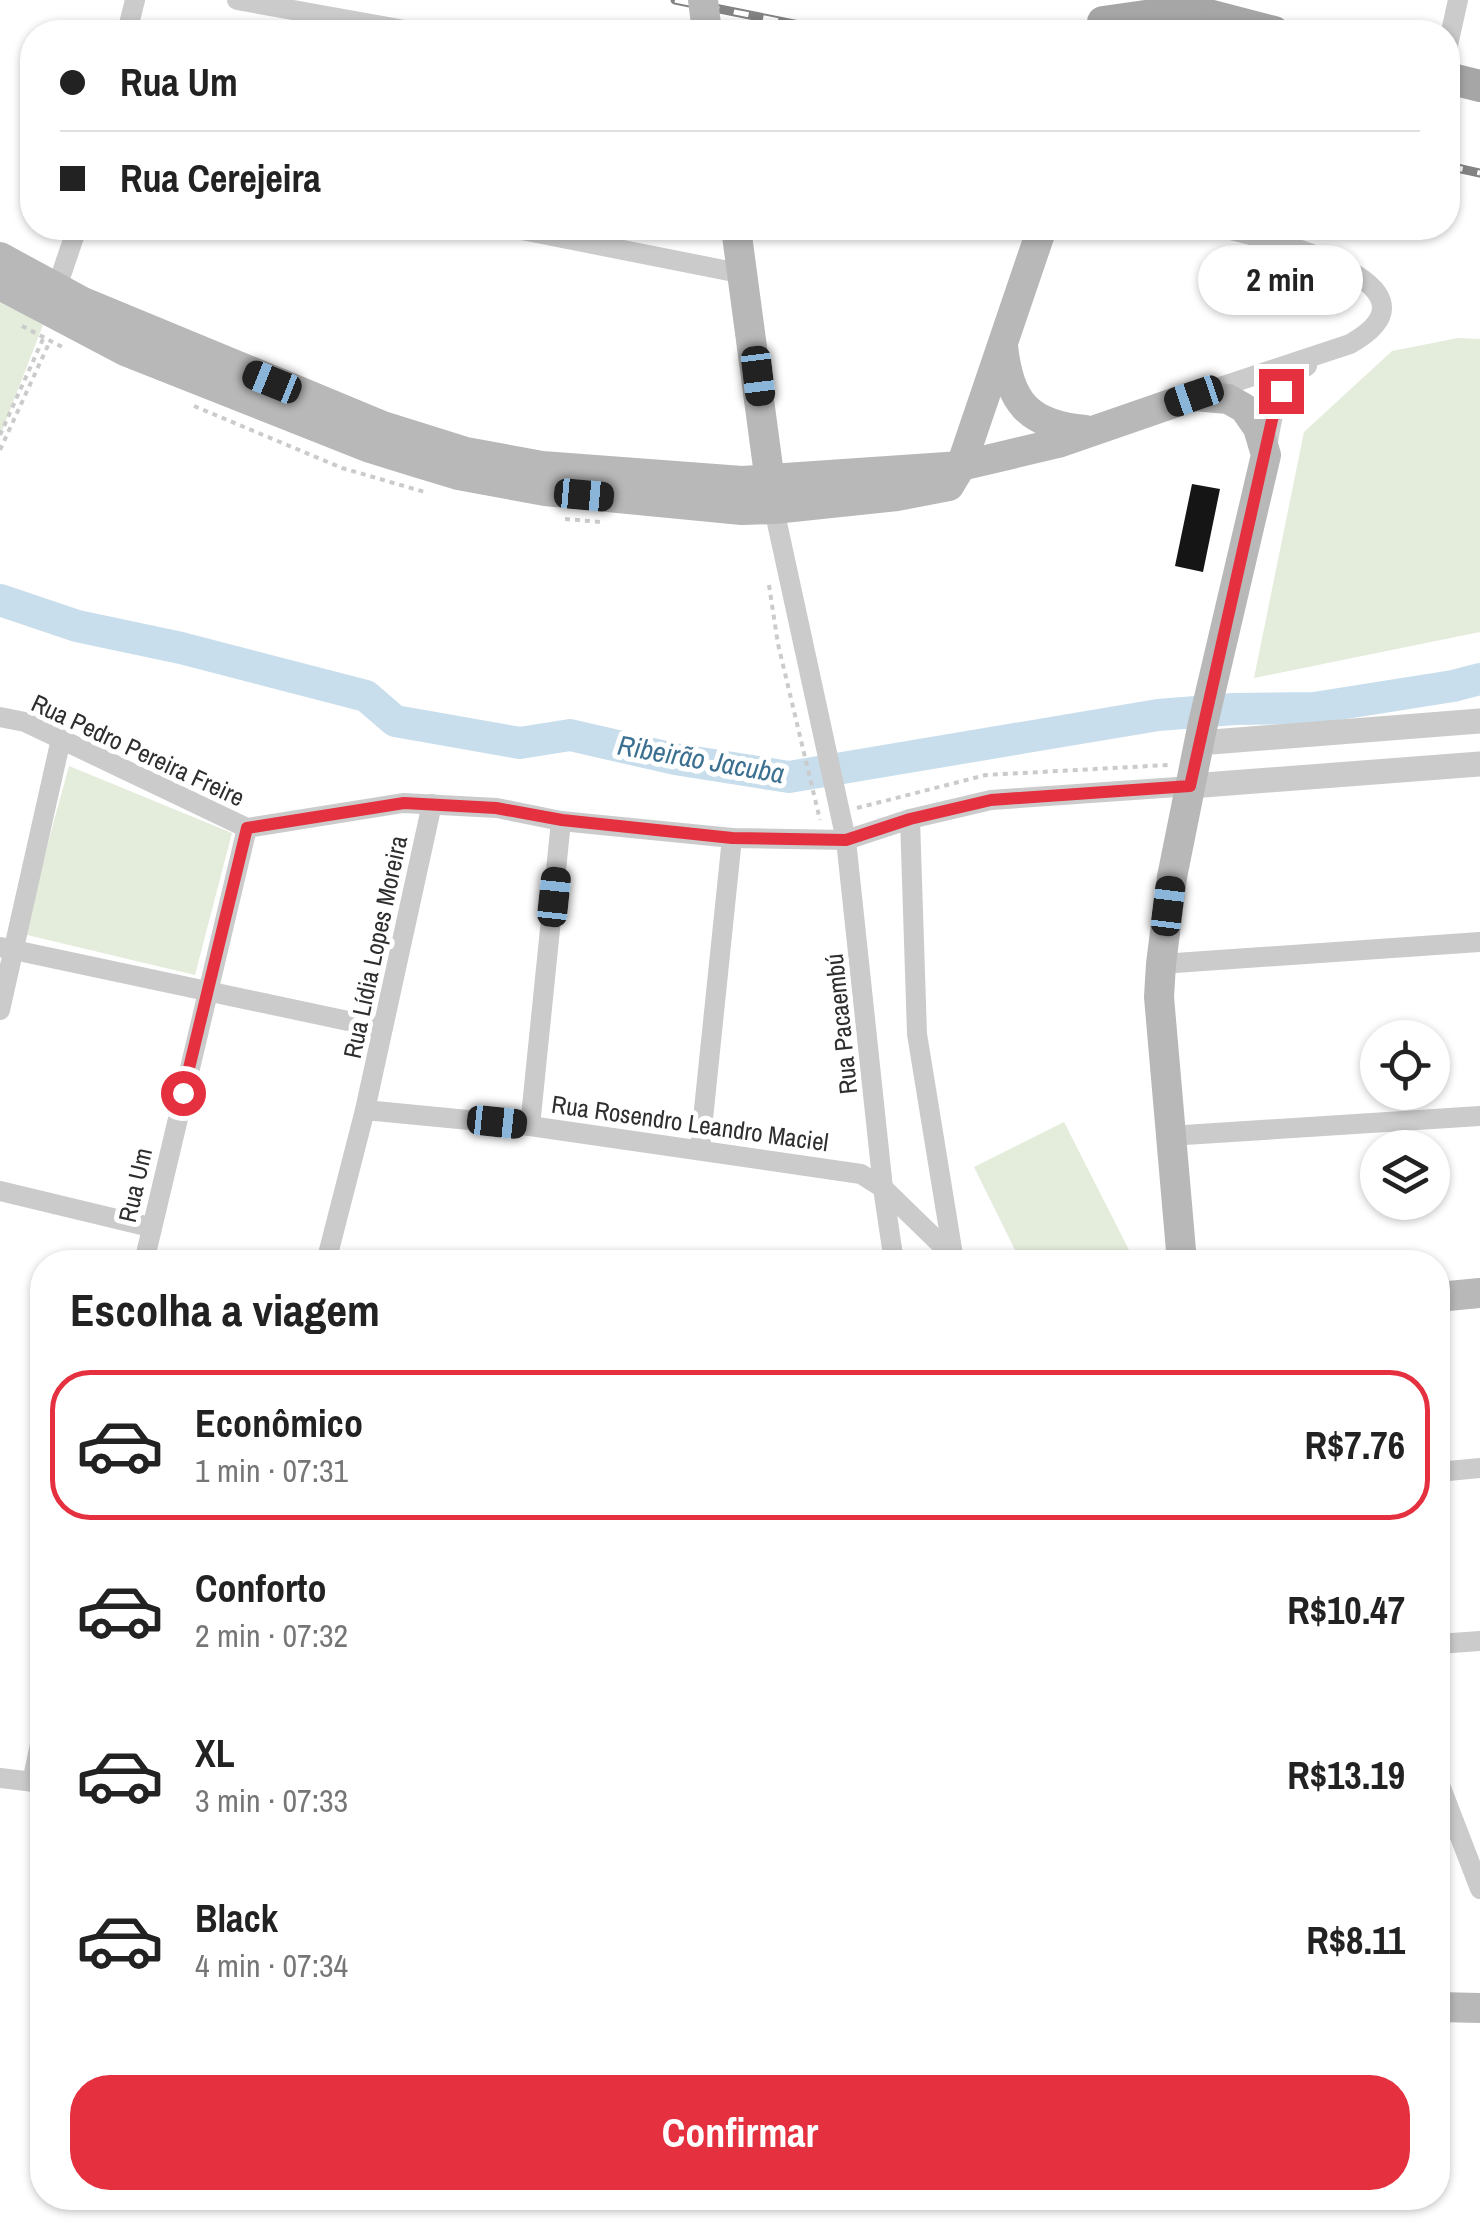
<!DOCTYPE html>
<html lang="pt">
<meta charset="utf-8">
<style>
body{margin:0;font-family:"Archivo Narrow",sans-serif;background:#f2f2f2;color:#222;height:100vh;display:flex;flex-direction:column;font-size:38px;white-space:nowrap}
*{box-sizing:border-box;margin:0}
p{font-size:32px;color:#767676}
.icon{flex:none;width:55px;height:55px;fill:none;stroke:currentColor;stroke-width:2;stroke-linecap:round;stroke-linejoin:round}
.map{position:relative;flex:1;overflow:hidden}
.details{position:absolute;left:30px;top:1250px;width:1420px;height:960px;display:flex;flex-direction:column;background:#fff;border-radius:40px;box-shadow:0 2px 8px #0004}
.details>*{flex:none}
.guide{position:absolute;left:20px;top:20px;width:1440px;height:220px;border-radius:40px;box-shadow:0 2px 8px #0004;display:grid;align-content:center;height:220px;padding:0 40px;background:#fff}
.controls{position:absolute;left:1360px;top:1020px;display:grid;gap:20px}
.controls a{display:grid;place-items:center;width:90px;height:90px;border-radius:50%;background:#fff;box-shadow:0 2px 8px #0004;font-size:50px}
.end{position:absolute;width:45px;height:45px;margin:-22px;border:12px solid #e5303f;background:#fff;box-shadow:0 0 0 5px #fff}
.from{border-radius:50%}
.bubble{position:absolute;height:70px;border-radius:35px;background:#fff;box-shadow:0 2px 8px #0004;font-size:32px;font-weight:700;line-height:70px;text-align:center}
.car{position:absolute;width:30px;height:60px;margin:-30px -15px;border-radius:12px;box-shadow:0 0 8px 2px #0007;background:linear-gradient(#222 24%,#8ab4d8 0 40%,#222 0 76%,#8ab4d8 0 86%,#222 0)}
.guide b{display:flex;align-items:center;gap:35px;height:95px;font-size:38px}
.guide b+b{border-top:2px solid #e0e0e0}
.guide i{width:25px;height:25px;background:#222}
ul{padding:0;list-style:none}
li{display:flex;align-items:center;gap:30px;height:150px;margin:0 20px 15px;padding:0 20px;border:5px solid transparent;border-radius:40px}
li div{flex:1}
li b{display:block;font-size:38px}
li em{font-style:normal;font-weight:700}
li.active{border-color:#e5303f}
li>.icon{width:90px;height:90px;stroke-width:1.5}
h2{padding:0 40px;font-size:45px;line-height:120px}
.action{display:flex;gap:20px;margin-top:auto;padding:20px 40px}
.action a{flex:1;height:115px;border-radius:40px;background:#e5303f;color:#fff;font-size:40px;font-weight:700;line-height:115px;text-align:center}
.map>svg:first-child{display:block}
</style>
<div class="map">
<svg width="1480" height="2240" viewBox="0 0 1480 2240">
<rect width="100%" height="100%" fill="#fff"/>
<g fill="#e4ecdc">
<path d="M0,300L43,325L0,436Z"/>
<path d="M1458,338L1480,339V632L1254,678L1304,432L1392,351Z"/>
<path d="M69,766L232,833L195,975L23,934Z"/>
<path d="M1064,1122L1131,1254L1114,1262H1021L974,1167Z"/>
</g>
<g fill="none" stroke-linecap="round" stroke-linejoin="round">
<path stroke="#c8deec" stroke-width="32" d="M0,600L77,626L181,648L366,696L395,721L520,743L570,735L675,759L789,777L1158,715L1234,709L1314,708L1453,686L1480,679"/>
</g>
<path fill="#151515" d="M1192,484L1220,489L1203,572L1175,566Z"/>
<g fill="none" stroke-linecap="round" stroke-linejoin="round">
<g stroke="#cbcbcb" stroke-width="4" stroke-dasharray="5 5" stroke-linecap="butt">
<path d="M431,25L466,32"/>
<path d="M22,326L66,349"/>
<path d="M194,406L342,468L428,493"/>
<path d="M0,435L43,339"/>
<path d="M0,450L50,341"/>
<path d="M565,519L601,522"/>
<path d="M769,585L778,644L820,820"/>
<path d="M857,808L986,775L1168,765"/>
</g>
<g stroke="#cbcbcb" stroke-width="20">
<path d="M237,0L416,32"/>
<path d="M127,32L135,0"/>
<path d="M1448,45L1458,0"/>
<path d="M512,228L744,274"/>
<path d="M57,287L77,228"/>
<path d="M1205,392L1350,344C1458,283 1261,237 1222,228"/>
<path d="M1267,448C1272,416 1276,383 1307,366"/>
<path d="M774,509L846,840L883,1188L894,1262"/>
<path d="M0,717L25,722L247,828L403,803L497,808L561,821L732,838L846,840L910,819L991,800L1191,786"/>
<path d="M910,819L917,1034L954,1261"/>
<path d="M0,947L381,1028"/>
<path d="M1161,964L1480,942"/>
<path d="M0,1010L61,739"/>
<path d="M365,1110L530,1126L861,1174L883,1188L959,1262"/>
<path d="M530,1126L561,821"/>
<path d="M1169,1136L1480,1116"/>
<path d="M700,1148L732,838"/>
<path d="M0,1191L150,1227"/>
<path d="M144,1262L247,828"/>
<path d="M326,1262L365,1110L432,804"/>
<path d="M1438,1472L1480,1468"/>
<path d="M1438,1644L1480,1641"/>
<path d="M0,1778L42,1783"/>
<path d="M1438,1780L1480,1889"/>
<path d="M32,1782L42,1735"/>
</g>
<g stroke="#cbcbcb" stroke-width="25">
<path d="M1199,743L1480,721"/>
<path d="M1191,786L1480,764"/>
</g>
<g stroke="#b8b8b8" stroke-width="30">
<path d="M736,228L772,497"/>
<path d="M0,257L81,301L383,426L466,452L542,466L742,481L961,466L1058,443L1194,396L1228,399L1244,408L1258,428L1266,455L1202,728L1172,877L1161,964L1159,997L1182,1262"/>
<path d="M0,285L125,351L370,448L415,462L458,475L545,491L742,510L774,509L897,496L949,486L961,466L1042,228"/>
<path d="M1003,346C1009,402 1028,425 1085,430"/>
<path d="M1438,1297L1480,1293"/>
<path d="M1438,2007L1480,2008"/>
</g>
<g stroke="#a6a6a6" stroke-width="32">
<path d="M1173,0L1189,10L1274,32"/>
<path d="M1103,22L1189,10"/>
<path d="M1448,78L1480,86"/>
</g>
<defs>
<g id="rail">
<path d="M675,0L834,32"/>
<path d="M1448,166L1480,173"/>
</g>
</defs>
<use href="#rail" stroke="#838383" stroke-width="9"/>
<use href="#rail" stroke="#fff" stroke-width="5" stroke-dasharray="15" stroke-linecap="butt"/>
<path stroke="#b8b8b8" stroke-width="30" d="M703,0L707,32"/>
</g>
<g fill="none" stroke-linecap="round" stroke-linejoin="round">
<path stroke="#e5303f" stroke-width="12" d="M183,1093L247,828L404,803L496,808L562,820L732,838L846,840L910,819L991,800L1190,786L1272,420L1281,391"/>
</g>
<g text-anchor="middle" stroke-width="10" stroke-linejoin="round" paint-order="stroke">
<g font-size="25" fill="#2e2e2e" stroke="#fff">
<text transform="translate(138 750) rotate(25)" y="9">Rua Pedro Pereira Freire</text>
<text transform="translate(375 947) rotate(-78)" y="9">Rua Lídia Lopes Moreira</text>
<text transform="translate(841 1024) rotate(-96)" y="9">Rua Pacaembú</text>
<text transform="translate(690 1123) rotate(8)" y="9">Rua Rosendro Leandro Maciel</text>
<text transform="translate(135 1185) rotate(-77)" y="9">Rua Um</text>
</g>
<g font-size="28" font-style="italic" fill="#3c7091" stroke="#fff">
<text transform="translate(701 759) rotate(10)" y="10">Ribeirão Jacuba</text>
</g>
</g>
</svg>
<div class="controls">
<a><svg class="icon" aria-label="locate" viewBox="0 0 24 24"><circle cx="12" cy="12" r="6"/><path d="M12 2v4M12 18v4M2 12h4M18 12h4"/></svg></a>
<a><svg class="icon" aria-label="layers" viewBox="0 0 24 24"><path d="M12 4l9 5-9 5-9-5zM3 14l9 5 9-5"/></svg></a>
</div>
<i class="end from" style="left:183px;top:1093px"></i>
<i class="end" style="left:1281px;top:391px"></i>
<div class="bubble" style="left:1198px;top:245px;width:165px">2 min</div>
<i class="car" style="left:758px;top:376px;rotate:173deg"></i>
<i class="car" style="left:272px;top:382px;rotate:292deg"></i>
<i class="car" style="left:1194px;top:396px;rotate:251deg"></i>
<i class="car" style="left:584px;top:495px;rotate:95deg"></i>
<i class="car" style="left:554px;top:897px;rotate:6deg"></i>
<i class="car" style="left:1168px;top:906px;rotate:7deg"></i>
<i class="car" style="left:497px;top:1122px;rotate:96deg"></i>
<div class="guide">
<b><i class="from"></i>Rua Um</b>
<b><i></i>Rua Cerejeira</b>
</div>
<section class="details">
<h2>Escolha a viagem</h2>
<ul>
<li class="active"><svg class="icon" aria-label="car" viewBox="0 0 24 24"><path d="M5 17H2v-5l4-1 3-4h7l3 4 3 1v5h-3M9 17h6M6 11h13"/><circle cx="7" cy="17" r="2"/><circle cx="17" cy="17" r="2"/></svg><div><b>Econômico</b><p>1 min · 07:31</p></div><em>R$7.76</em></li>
<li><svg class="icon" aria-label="car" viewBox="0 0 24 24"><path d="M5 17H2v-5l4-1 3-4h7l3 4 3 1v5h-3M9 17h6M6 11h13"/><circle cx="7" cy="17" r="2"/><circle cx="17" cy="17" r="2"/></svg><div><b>Conforto</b><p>2 min · 07:32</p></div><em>R$10.47</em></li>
<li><svg class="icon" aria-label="car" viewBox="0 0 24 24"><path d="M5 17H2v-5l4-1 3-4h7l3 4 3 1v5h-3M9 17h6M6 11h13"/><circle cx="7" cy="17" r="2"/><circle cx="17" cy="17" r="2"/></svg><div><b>XL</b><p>3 min · 07:33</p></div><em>R$13.19</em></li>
<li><svg class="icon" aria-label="car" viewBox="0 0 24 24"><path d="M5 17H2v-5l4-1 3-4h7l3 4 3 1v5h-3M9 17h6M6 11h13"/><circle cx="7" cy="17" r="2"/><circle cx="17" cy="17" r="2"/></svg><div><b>Black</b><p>4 min · 07:34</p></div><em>R$8.11</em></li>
</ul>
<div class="action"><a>Confirmar</a></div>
</section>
</div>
